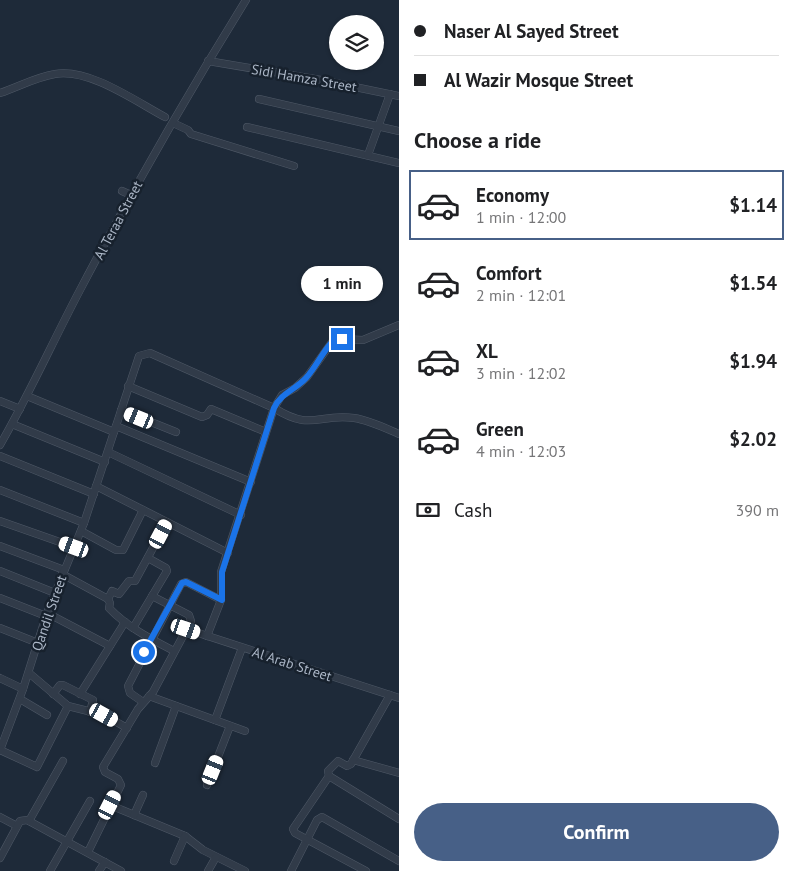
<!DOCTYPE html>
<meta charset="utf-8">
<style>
body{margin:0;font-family:"PT Sans",sans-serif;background:#f2f2f2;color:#202124;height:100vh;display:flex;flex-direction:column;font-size:19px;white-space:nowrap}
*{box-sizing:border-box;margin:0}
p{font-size:16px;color:#757577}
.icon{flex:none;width:28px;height:28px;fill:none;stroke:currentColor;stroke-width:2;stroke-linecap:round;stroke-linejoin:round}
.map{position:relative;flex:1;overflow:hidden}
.side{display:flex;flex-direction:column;background:#fff;width:395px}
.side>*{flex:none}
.top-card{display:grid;align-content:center;height:110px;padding:0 15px;background:#fff}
.fabs{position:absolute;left:329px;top:15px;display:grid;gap:10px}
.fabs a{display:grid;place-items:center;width:55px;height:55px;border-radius:50%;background:#fff;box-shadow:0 1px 4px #0004;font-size:25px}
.end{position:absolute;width:22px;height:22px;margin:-11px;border:6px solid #1a73e8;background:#fff;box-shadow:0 0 0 2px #fff}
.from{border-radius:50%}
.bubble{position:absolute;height:35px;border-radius:18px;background:#fff;box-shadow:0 1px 4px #0004;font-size:16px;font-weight:600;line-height:35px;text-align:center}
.car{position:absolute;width:15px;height:30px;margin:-15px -8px;border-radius:6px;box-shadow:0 0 4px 1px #0007;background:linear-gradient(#fff 24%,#345 0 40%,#fff 0 76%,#345 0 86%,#fff 0)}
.top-card b{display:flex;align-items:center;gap:18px;height:48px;font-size:19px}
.top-card b+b{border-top:1px solid #e0e0e0}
.top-card i{width:12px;height:12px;background:#202124}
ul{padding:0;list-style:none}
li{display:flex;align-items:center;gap:15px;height:70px;margin:0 10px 8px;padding:0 5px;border:2px solid transparent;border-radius:0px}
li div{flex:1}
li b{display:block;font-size:19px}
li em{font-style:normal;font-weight:600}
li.current{border-color:#476087}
li>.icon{width:45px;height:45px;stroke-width:1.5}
h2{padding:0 15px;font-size:22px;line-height:60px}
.pay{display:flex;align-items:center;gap:12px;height:55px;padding:0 15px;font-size:19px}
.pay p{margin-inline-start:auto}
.primary-button{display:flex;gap:10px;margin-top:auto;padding:10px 15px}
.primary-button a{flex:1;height:58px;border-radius:30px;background:#476087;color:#fff;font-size:20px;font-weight:600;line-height:58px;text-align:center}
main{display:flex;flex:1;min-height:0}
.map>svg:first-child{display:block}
</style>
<main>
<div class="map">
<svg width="399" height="871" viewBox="0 0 399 871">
<rect width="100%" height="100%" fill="#1e2a39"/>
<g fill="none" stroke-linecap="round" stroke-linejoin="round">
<defs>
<g id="minor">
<path d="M208,61L321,80L399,96"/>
<path d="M0,93C18,87 36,77 55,74C89,68 135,101 165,117"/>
<path d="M259,99L399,131"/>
<path d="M173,123L188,130L191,134L294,166"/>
<path d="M247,127L399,163"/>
<path d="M368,155L390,94"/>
<path d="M122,191L131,195"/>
<path d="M128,386L202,417L207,415L211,409L266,432"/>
<path d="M27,396L114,432"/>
<path d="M0,401L20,409"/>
<path d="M121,410L176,432"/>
<path d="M12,424L105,462"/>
<path d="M116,426L251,482"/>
<path d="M0,445C29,395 53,341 80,290C132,191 187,95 246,0"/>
<path d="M108,452L241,515"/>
<path d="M0,456L94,494"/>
<path d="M96,486L228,553"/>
<path d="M0,490L84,523"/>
<path d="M0,521L74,547"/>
<path d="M167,522L135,581H129L119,594L112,591L108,599L110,603L109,608C127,627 151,639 174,651"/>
<path d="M81,531L116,550H123L143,510"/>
<path d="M0,546L64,570"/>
<path d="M0,571L55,593"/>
<path d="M62,574L108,599"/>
<path d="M0,598L46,616"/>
<path d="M47,613L110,646"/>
<path d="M0,628L38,643"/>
<path d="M133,628L167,571L166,568L148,558"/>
<path d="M186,629L399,698"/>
<path d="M207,636L221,600V572L274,408L282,395L295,388L307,377L332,342L342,339L363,340L399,325"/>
<path d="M29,673L68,706L104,715L127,728"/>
<path d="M0,678L23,689"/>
<path d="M53,694L60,685H63L93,700L90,712"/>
<path d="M80,694L125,622"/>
<path d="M149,696L245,731"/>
<path d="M20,699L47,715"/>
<path d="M143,702L130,693L128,686L181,584L186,582L221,600"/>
<path d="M215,720L242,648"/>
<path d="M0,750L23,689L47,613L84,523L139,356L150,353L274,408C312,432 318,413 354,418C369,420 385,428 399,434"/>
<path d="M0,750L37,767L68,706"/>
<path d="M353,760L399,773"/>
<path d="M155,763L176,706"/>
<path d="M329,776L399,819"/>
<path d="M207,785L230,726"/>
<path d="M110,805L185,836L203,850L245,871"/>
<path d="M134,815L143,795"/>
<path d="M0,817L17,826"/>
<path d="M29,821L63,761"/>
<path d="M88,852L121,785L118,779L105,772L103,767L138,709L153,692L191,621L189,615L152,596"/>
<path d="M0,858L20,821L27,820L121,871"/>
<path d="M174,861L185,836"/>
<path d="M50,871L90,801"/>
<path d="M99,871L105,862"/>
<path d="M208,871L216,857"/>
<path d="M291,871L317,820L322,817L399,861"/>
<path d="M366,871L295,833L293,829L329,776L328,771L338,761L347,766L351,764L390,695"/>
</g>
</defs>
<use href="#minor" stroke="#4f5967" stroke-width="8"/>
<use href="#minor" stroke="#313b49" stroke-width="7"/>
</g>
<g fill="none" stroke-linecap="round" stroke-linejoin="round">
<path stroke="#1a73e8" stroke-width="6" d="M144,652L182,583L186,582L222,600V572L274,408C281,393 295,390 306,378C316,367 322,353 332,342L342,339"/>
</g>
<g text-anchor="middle" stroke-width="5" stroke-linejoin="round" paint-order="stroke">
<g font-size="14" fill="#abb6c6" stroke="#17212d">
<text transform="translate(304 78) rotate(10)" y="5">Sidi Hamza Street</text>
<text transform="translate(118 220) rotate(-62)" y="5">Al Teraa Street</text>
<text transform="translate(49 613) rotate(-71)" y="5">Qandil Street</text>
<text transform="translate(292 664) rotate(18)" y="5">Al Arab Street</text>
</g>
</g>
</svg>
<div class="fabs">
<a><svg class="icon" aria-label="layers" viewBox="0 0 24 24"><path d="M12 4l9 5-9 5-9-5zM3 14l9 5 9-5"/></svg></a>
</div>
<i class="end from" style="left:144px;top:652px"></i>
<i class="end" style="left:342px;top:339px"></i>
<div class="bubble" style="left:301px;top:266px;width:82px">1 min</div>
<i class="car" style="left:139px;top:418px;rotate:292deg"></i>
<i class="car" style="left:161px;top:534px;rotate:28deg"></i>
<i class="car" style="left:74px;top:547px;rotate:290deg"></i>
<i class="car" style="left:186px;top:629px;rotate:109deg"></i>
<i class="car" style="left:104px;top:715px;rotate:119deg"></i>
<i class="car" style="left:213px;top:770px;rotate:22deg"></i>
<i class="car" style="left:110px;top:805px;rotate:27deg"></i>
</div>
<section class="side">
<div class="top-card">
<b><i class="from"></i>Naser Al Sayed Street</b>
<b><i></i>Al Wazir Mosque Street</b>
</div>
<h2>Choose a ride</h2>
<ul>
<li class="current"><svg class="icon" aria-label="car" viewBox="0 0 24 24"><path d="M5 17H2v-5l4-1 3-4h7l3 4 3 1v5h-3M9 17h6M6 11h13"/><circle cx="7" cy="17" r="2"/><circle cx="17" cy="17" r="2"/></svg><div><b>Economy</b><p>1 min · 12:00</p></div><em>$1.14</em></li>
<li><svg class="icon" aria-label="car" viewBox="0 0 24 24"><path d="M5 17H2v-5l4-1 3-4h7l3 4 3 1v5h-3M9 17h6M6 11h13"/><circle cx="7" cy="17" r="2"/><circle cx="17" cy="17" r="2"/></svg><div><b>Comfort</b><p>2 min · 12:01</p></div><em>$1.54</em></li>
<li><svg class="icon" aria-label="car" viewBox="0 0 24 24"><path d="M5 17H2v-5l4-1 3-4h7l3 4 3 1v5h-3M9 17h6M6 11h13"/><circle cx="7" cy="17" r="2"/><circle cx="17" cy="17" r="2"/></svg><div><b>XL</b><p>3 min · 12:02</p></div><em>$1.94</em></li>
<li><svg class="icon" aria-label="car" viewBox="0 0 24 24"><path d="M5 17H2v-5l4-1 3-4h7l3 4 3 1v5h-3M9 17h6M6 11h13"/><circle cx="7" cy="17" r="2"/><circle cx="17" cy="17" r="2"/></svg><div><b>Green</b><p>4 min · 12:03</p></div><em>$2.02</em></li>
</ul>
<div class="pay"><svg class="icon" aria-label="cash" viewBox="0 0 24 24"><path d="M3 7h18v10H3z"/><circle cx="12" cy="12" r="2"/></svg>Cash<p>390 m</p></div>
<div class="primary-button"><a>Confirm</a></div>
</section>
</main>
